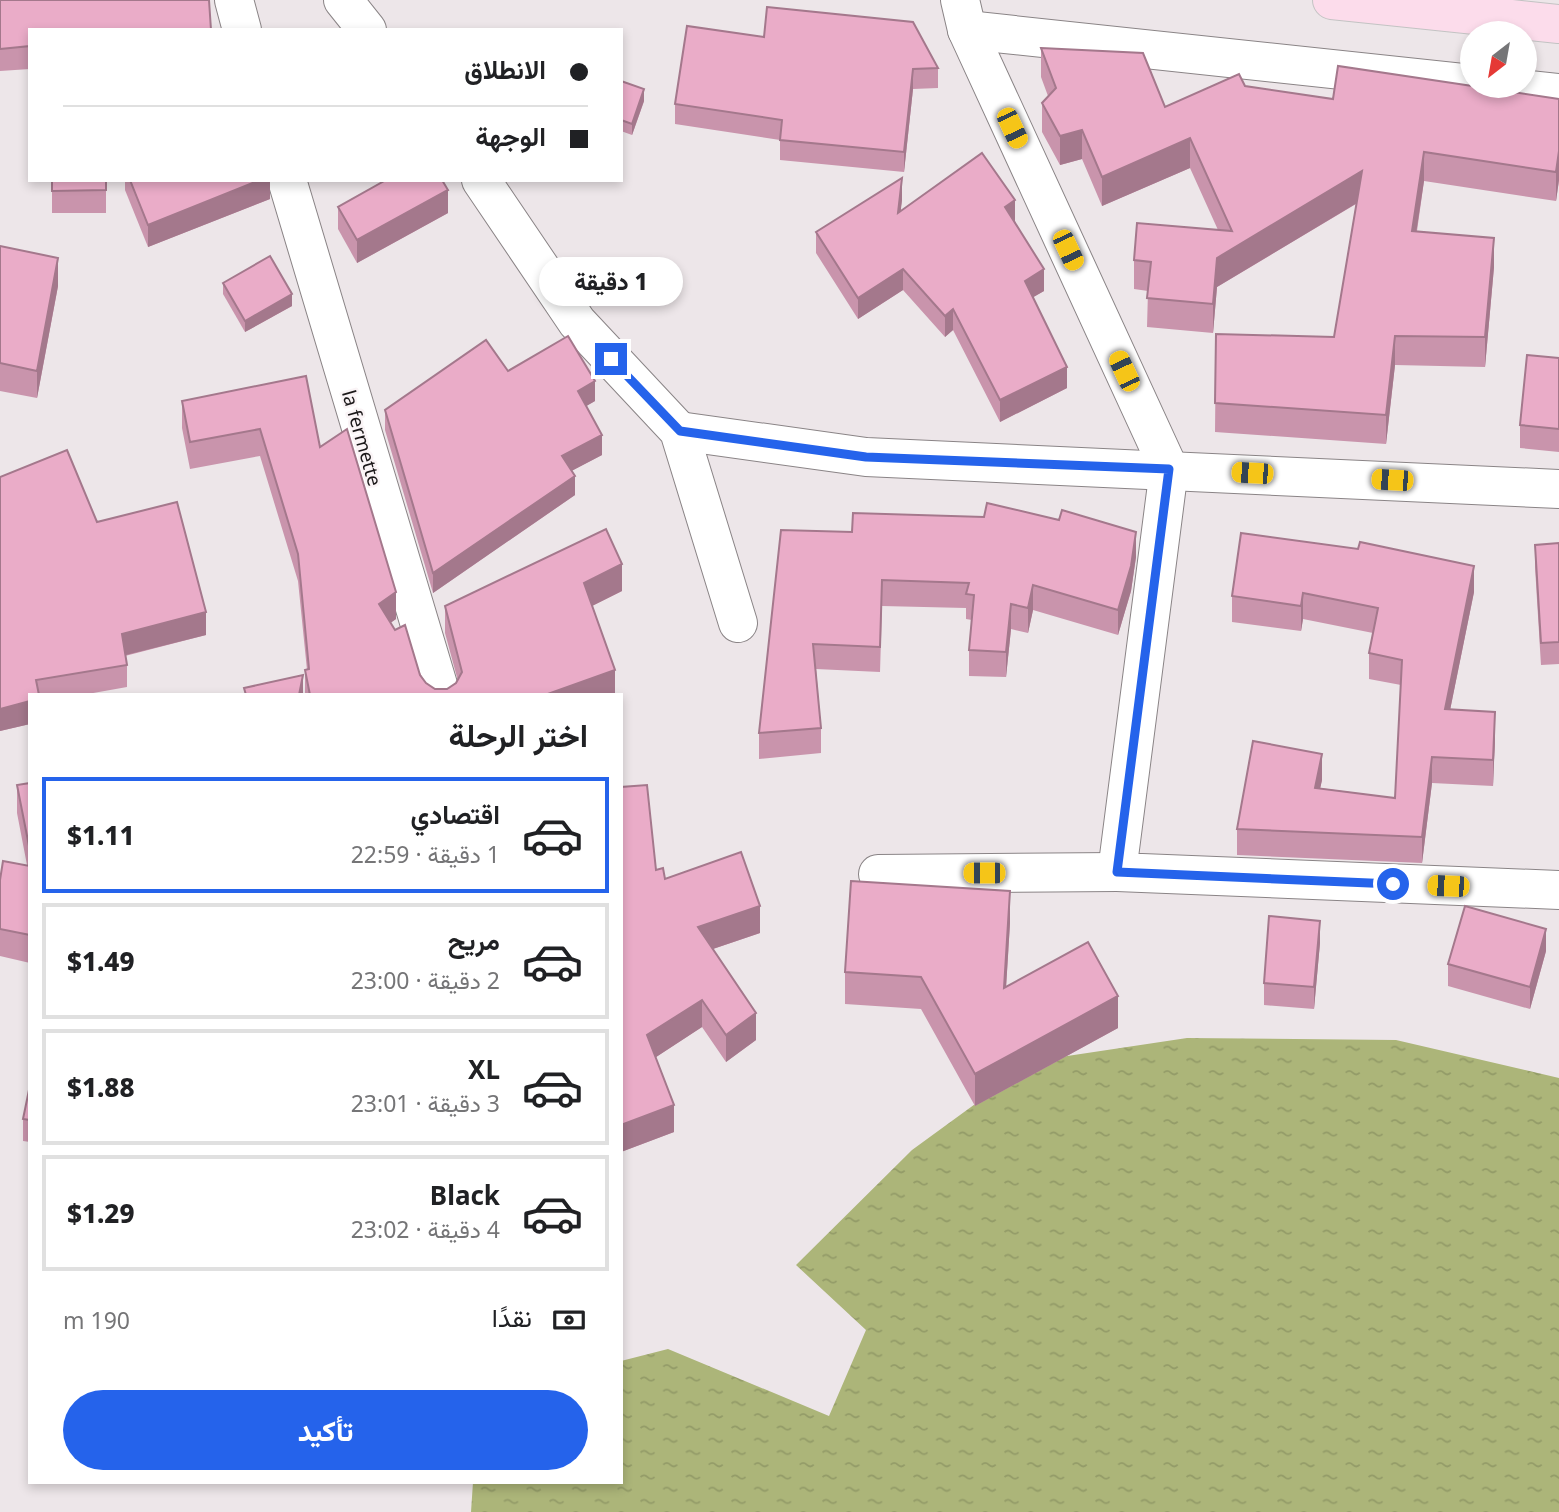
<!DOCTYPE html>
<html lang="ar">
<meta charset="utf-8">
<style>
body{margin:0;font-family:"Noto Sans",Vazirmatn,sans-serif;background:#f6f6f6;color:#202124;direction:rtl;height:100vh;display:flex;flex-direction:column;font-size:26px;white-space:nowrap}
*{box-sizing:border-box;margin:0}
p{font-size:23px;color:#757577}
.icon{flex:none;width:38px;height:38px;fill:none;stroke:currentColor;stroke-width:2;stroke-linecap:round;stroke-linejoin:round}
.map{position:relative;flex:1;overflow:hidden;direction:ltr}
.side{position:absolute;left:28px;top:693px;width:595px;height:791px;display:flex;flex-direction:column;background:#fff;border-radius:0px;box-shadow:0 4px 10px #0003;direction:rtl}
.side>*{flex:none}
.banner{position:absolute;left:28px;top:28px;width:595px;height:154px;border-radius:0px;box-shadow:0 4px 10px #0003;direction:rtl;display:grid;align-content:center;height:154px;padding:0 35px;background:#fff}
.needle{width:46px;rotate:211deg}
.controls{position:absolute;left:1460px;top:21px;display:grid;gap:14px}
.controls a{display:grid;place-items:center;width:77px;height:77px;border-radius:50%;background:#fff;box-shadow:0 4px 10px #0003;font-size:35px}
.end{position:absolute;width:32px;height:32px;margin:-16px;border:9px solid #2563eb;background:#fff;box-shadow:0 0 0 4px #fff}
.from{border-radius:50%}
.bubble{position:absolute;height:49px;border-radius:24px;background:#fff;box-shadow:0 4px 10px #0003;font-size:23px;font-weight:800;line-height:49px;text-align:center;direction:rtl}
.car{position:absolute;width:21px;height:42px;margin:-21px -10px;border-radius:9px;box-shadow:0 0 5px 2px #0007;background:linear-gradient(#f5c518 24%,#345 0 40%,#f5c518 0 76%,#345 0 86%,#f5c518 0)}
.banner b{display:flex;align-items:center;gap:24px;height:66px;font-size:26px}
.banner b+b{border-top:2px solid #e0e0e0}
.banner i{width:18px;height:18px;background:#202124}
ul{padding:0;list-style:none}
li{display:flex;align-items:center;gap:21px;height:116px;margin:0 14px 10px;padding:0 21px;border:4px solid #e0e0e0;border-radius:0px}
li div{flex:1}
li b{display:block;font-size:26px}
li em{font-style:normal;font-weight:800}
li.on{border-color:#2563eb}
li>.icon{width:63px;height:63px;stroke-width:1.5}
h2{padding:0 35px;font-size:32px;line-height:84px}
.pay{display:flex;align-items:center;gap:18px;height:77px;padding:0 35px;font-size:26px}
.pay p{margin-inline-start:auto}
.primary-button{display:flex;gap:14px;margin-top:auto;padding:14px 35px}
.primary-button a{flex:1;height:80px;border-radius:42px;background:#2563eb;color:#fff;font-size:28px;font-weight:800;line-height:80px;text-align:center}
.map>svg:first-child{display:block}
</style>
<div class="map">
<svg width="1559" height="1512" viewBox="0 0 1559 1512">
<defs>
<pattern id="water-ripples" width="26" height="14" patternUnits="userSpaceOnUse" patternTransform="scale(1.75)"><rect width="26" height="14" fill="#acb579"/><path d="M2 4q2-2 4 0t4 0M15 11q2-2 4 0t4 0" fill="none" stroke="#939b68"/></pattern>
</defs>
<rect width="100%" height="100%" fill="#ede6e9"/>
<path fill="url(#water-ripples)" d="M1187,1038L1396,1040L1559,1078V1512H471L473,1482H621V1361L668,1349L829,1416L866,1330L796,1265L912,1150L1034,1061Z"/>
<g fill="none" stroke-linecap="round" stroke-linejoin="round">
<defs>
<g id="street">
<path d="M234,0L242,30"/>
<path d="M343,0L367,30"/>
<path d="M960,0L967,30L1169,469L1117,872L1559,890"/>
<path d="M967,30L1472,84"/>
<path d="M1491,86L1559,93"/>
<path d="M287,180L441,695"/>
<path d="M481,180L577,322L679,431L738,623"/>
<path d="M679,431L866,457L1559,489"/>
<path d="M878,874L1117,872"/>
</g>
<path id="primary" d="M1332,0L1559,24"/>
</defs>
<use href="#street" stroke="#8a8486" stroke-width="40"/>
<use href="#primary" stroke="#c3c3c3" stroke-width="40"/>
<use href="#street" stroke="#fff" stroke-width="38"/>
<use href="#primary" stroke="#fcdceb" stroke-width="38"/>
</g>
<g fill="#c994ac">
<path d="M0,0L30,30V69L0,71Z"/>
<path d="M687,26L938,68V88L913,89L904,172L780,160V140L675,124V104Z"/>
<path d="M1041,48L1165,107L1245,86L1333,99H1559V180L1556,201L1424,181L1417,231L1494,267L1485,367L1395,365L1386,444L1215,432L1216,334L1334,337L1356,204L1217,287L1213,333L1147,327L1148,291L1134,289V260L1218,230L1190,168L1102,206L1082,159L1060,165L1042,132V103L1048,96L1041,77Z"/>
<path d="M621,81L644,101L632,135L621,131Z"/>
<rect x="52" y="180" width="54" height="33"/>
<path d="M125,180H270V199L148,247L125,190Z"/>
<path d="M902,200L900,212L1015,221L1044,291L1033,297L1067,388L1000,422L953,330L945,337L903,290L858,319L816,253V232Z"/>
<path d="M338,207L448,213L357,263L338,229Z"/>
<path d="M0,246L58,286L37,398L0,391Z"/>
<path d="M223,283L292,306L245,332L223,294Z"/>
<path d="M1559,358V452L1520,448V425Z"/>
<path d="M508,371L595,401L586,406L602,455L571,471L575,495L433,593L385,430V410Z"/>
<path d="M182,401L320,447L396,619L390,623L426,683L435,689H447L456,683L458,681L445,633V606L622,591L592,606L615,695H305V670H307L298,581L260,456L190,469L182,428Z"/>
<path d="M97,522L206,635L125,656L127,665V687L82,695H30V724L0,731Z"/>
<path d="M781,530L1136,557L1131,591L1118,635L1033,610L1028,633L1011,629L1006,677L969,676V650L972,620L966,619V608L882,606L880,672L816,669L821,728V753L759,759V733Z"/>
<path d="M1241,533L1474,592L1450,710L1495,738L1493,786L1432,783L1422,863L1237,855V829L1322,780L1320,788L1395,798L1401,685L1369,679V653L1373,633L1303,619L1301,631L1232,622V596Z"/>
<path d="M1559,543V664L1541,665L1535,567V545Z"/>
<path d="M30,783V963L0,956V880L27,865L17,813V785Z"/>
<path d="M656,870L665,879L760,933L713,949L756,1040L726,1062L702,1027L656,1057L674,1132L621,1152Z"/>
<path d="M1010,923L1006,987L1118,1028L975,1106L921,1009L845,1004V972Z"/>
<path d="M1320,943L1314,1009L1264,1005V983Z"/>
<path d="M1546,951L1530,1009L1448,986V964Z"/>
<path d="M30,1085V1142L23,1141V1119Z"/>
</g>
<g fill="#a4788c">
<path d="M913,69V89L904,172V152Z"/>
<path d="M644,89V101L632,135V124Z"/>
<path d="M1082,130V159L1060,165V136Z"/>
<path d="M1190,138V168L1102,206V177Z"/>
<path d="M1559,151V180L1556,201V172Z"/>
<path d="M1424,152V181L1412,260V231Z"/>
<path d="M1362,171V200L1217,287L1213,333V304L1217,258Z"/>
<path d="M902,178V200L898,235V213Z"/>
<path d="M260,180H270V199L148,247V225Z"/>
<path d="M448,190V213L357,263V240Z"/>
<path d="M1015,200V221L1005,228V207Z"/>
<path d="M1494,238V267L1485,367V337Z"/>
<path d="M58,258V286L37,398V371Z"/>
<path d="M903,269V290L858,319V298Z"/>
<path d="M1044,269V291L1025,302V281Z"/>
<path d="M292,294V306L245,332V321Z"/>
<path d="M953,309V330L945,337V316Z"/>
<path d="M1395,336V365L1386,444V415Z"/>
<path d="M1067,367V388L1000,422V400Z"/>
<path d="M595,381V401L578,411V391Z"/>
<path d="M602,435V455L562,476V456Z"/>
<path d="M575,476V495L433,593V573Z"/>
<path d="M1136,532V557L1131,591L1118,635V610Z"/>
<path d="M622,564V591L584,610V583Z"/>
<path d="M1474,566V592L1445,735V709Z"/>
<path d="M1033,585V610L1028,633V608Z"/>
<path d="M396,592V619L379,631V604Z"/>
<path d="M1303,593V619L1301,631V606Z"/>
<path d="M1011,604V629L1006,677V652Z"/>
<path d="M206,612V635L122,656V634Z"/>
<path d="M615,670V695H545Z"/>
<path d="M303,675V695H299Z"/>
<path d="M30,701V724L0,731V709Z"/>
<path d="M1495,712V738L1493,786V760Z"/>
<path d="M1322,754V780L1315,813V788Z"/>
<path d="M1432,757V783L1422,863V837Z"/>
<path d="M1010,891V923L1004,1021V988Z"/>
<path d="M760,906V933L698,954V927Z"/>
<path d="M1320,921V943L1314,1009V987Z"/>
<path d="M1546,929V951L1530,1009V987Z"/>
<path d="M1118,996V1028L975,1106V1074Z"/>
<path d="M702,1000V1027L647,1063V1035Z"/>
<path d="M756,1013V1040L726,1062V1035Z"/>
<path d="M674,1105V1132L621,1152V1125Z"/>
</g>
<g fill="#eaacc8" stroke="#a4788c" stroke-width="2">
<path d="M0,0H209L211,30H30V46L0,49Z"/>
<path d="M767,7L913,22L938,68L913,69L904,152L780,140L782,120L675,104L687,26L764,37Z"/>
<path d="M1041,48L1143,53L1165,107L1239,74L1245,86L1333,99L1338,66L1559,99V151L1556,172L1424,152L1412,231L1494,238L1485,337L1395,336L1386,415L1215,403L1216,334L1334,337L1362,171L1217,258L1213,304L1147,298L1151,262L1134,260L1137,223L1232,231L1190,138L1102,177L1082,130L1060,136L1042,103L1056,88Z"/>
<path d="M621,81L644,89L632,124L621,120Z"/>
<path d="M982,153L1015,200L1005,207L1044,269L1025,281L1067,367L1000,400L953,309L945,316L903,269L858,298L816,232L902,178L898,213Z"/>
<path d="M52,180H106V190L52,191Z"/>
<path d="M130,180H260L148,225Z"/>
<path d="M386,180H442L448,190L357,240L338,207Z"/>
<path d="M0,246L58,258L37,371L0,363Z"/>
<path d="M270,256L292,294L245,321L223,283Z"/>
<path d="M568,336L595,381L578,391L602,435L562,456L575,476L433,573L385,410L486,340L508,371Z"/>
<path d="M1527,355L1559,358V429L1520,425Z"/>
<path d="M306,376L320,447L347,429L396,592L379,604L395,630L405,625L420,675L426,683L435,689H447L456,683L462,672L445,606L606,529L622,564L584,583L615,670L545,695H310L305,670L309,669L298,554L260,429L190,442L182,401Z"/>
<path d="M67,450L97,522L177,502L206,612L122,634L127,665L36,680L39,695H30V701L0,709V477Z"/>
<path d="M987,503L1059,520L1062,510L1136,532L1131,566L1118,610L1033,585L1028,608L1011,604L1006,652L969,650L974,595L966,594L969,583L882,580L880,647L813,644L821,728L759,733L781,530L852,532L853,513L984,517Z"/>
<path d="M1241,533L1358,549L1360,542L1474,566L1445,709L1495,712L1493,760L1432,757L1422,837L1237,829L1253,741L1322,754L1315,788L1395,798L1402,660L1369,653L1378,608L1303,593L1301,606L1232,596Z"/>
<path d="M1559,543V642L1541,643L1535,545Z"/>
<path d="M303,675L299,695H246L244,688Z"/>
<path d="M30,783V851L17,785Z"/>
<path d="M647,785L656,870L663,868L665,879L741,852L760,906L698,927L756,1013L726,1035L702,1000L647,1035L674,1105L621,1125V787Z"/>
<path d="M3,861L30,866V935L0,929V880Z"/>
<path d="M851,881L1010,891L1004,988L1088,942L1118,996L975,1074L921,977L845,972Z"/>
<path d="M1465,906L1546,929L1530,987L1448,964Z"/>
<path d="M1269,916L1320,921L1314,987L1264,983Z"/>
<path d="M30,1085V1120L23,1119Z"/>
</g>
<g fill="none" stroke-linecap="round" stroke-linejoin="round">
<path stroke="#2563eb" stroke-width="9" d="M611,359L680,431L866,457L1169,469L1117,872L1393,884"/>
</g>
<g text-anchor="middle" stroke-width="5" stroke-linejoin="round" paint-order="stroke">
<g font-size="19" fill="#1a1718" stroke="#faf4f6">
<text transform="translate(362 438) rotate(74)" y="7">la fermette</text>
</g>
</g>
</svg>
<div class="controls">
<a><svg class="needle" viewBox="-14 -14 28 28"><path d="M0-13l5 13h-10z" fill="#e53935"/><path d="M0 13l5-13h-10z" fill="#757577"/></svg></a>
</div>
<i class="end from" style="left:1393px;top:884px"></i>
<i class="end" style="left:611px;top:359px"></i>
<div class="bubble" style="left:539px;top:257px;width:144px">1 دقيقة</div>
<i class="car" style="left:1012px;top:128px;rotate:155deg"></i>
<i class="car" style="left:1068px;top:250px;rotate:155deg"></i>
<i class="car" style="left:1124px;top:371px;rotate:335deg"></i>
<i class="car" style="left:1252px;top:473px;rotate:273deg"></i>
<i class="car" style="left:1392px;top:480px;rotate:273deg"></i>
<i class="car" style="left:984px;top:873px;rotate:270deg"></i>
<i class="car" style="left:1448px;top:886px;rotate:272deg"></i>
<div class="banner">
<b><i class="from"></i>الانطلاق</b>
<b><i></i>الوجهة</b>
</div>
<section class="side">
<h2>اختر الرحلة</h2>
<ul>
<li class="on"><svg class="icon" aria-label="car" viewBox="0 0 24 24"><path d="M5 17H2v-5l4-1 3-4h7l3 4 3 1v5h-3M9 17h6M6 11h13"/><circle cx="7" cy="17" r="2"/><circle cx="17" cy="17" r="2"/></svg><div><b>اقتصادي</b><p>1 دقيقة · 22:59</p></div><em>$1.11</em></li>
<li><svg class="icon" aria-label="car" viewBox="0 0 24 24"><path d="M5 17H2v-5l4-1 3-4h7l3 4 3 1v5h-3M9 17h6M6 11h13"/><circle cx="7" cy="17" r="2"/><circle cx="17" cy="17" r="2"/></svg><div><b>مريح</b><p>2 دقيقة · 23:00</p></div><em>$1.49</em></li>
<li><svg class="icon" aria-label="car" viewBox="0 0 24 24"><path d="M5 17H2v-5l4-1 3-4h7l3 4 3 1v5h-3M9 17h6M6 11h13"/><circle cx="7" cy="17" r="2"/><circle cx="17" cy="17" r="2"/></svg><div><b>XL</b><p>3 دقيقة · 23:01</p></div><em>$1.88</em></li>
<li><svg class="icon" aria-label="car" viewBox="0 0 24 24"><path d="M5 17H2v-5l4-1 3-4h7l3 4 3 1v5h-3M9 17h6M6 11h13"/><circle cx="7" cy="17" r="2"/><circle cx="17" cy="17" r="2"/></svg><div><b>Black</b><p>4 دقيقة · 23:02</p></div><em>$1.29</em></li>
</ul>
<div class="pay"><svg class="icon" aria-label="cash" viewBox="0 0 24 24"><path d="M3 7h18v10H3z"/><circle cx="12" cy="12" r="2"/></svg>نقدًا<p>190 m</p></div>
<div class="primary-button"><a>تأكيد</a></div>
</section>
</div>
